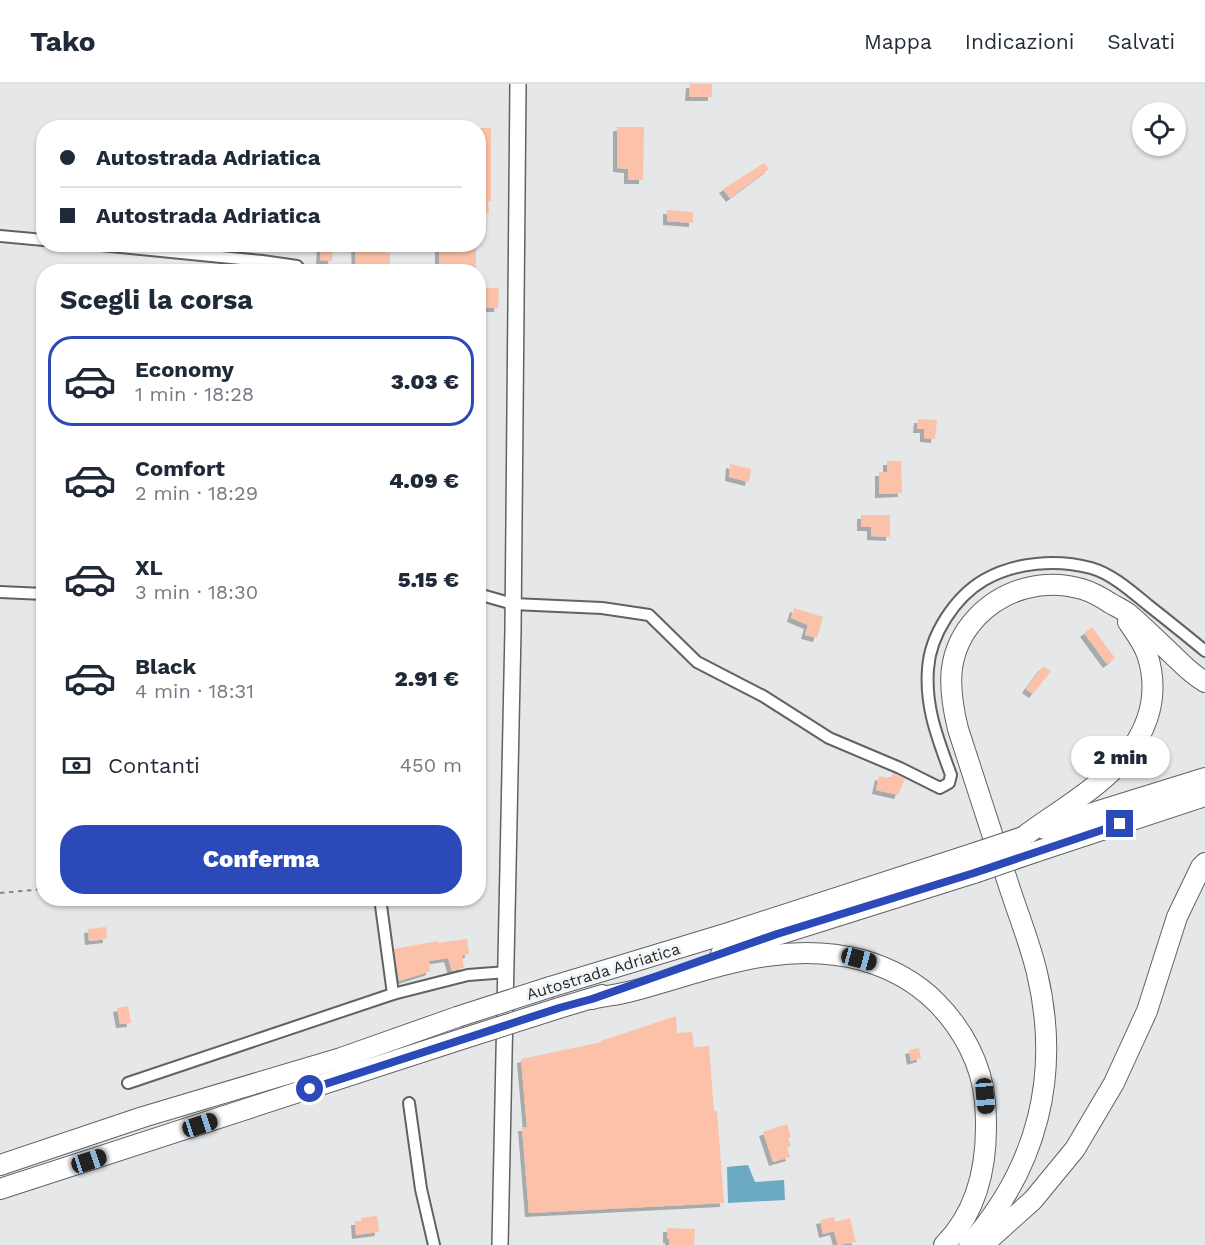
<!DOCTYPE html>
<html lang="it">
<meta charset="utf-8">
<style>
body{margin:0;font-family:"Work Sans",sans-serif;background:#f6f6f7;color:#1f2937;height:100vh;display:flex;flex-direction:column;font-size:22px;white-space:nowrap}
*{box-sizing:border-box;margin:0}
p{font-size:20px;color:#747a83}
.icon{flex:none;width:33px;height:33px;fill:none;stroke:currentColor;stroke-width:2;stroke-linecap:round;stroke-linejoin:round}
.map{position:relative;flex:1;overflow:hidden}
.panel{position:absolute;left:36px;top:180px;width:450px;height:642px;display:flex;flex-direction:column;background:#fff;border-radius:24px;box-shadow:0 2px 4px #0004}
.panel>*{flex:none}
.guide{position:absolute;left:36px;top:36px;width:450px;height:132px;border-radius:24px;box-shadow:0 2px 4px #0004;display:grid;align-content:center;height:132px;padding:0 24px;background:#fff}
.tools{position:absolute;left:1132px;top:18px;display:grid;gap:12px}
.tools a{display:grid;place-items:center;width:54px;height:54px;border-radius:50%;background:#fff;box-shadow:0 2px 4px #0004;font-size:30px}
.end{position:absolute;width:27px;height:27px;margin:-14px;border:8px solid #2c49b9;background:#fff;box-shadow:0 0 0 3px #fff}
.from{border-radius:50%}
.bubble{position:absolute;height:42px;border-radius:21px;background:#fff;box-shadow:0 2px 4px #0004;font-size:20px;font-weight:800;line-height:42px;text-align:center}
.car{position:absolute;width:18px;height:36px;margin:-18px -9px;border-radius:8px;box-shadow:0 0 4px 2px #0007;background:linear-gradient(#222 24%,#8ab4d8 0 40%,#222 0 76%,#8ab4d8 0 86%,#222 0)}
.guide b{display:flex;align-items:center;gap:21px;height:57px;font-size:22px}
.guide b+b{border-top:2px solid #e0e1e3}
.guide i{width:15px;height:15px;background:#1f2937}
ul{padding:0;list-style:none}
li{display:flex;align-items:center;gap:18px;height:90px;margin:0 12px 9px;padding:0 12px;border:3px solid transparent;border-radius:24px}
li div{flex:1}
li b{display:block;font-size:22px}
li em{font-style:normal;font-weight:800}
li.current{border-color:#2c49b9}
li>.icon{width:54px;height:54px;stroke-width:1.5}
h2{padding:0 24px;font-size:27px;line-height:72px}
.pay{display:flex;align-items:center;gap:15px;height:66px;padding:0 24px;font-size:22px}
.pay p{margin-inline-start:auto}
.cta{display:flex;gap:12px;margin-top:auto;padding:12px 24px}
.cta a{flex:1;height:69px;border-radius:24px;background:#2c49b9;color:#fff;font-size:24px;font-weight:800;line-height:69px;text-align:center}
header{display:flex;align-items:center;gap:36px;box-sizing:border-box;height:84px;padding:0 30px;background:#fff;border-bottom:2px solid #e0e1e3}
header strong{font-size:28px}
nav{display:flex;gap:33px;margin-inline-start:auto;font-size:21px}
.map>svg:first-child{display:block}
</style>
<header>
<strong>Tako</strong>
<nav><a>Mappa</a><a>Indicazioni</a><a>Salvati</a></nav>
</header>
<div class="map">
<svg width="1205" height="1161" viewBox="0 0 1205 1161">
<defs>
<filter id="shadow"><feDropShadow dx="-4" dy="4" stdDeviation="0" flood-color="#0004"/></filter>
</defs>
<rect width="100%" height="100%" fill="#e5e7e9"/>
<path fill="#6ba9c2" d="M748,1081L755,1098L784,1096L785,1116L728,1119L727,1083Z"/>
<g fill="#fbc2a9" filter="url(#shadow)">
<path d="M690,0H712V13H689Z"/>
<path d="M617,43H644L643,96H628V85L617,84Z"/>
<path d="M478,44H491V118H488L489,129H478Z"/>
<path d="M764,79L769,85L730,114L723,105Z"/>
<path d="M667,126L693,128V139L667,137Z"/>
<path d="M321,160L333,162L332,177L320,176Z"/>
<path d="M355,160H386V169H390V188H356Z"/>
<rect x="439" y="160" width="37" height="28"/>
<path d="M478,204H499L498,224H478Z"/>
<path d="M918,335L937,336L935,355L924,354V345H917Z"/>
<path d="M887,377H901L902,409L879,410V388H887Z"/>
<path d="M730,380L751,385L749,398L729,393Z"/>
<path d="M861,431H890V453L871,452V443H861Z"/>
<path d="M794,524L823,533L817,554L805,551L808,541L791,534Z"/>
<path d="M1092,543L1115,574L1107,580L1084,549Z"/>
<path d="M1043,582L1051,587L1033,610L1026,605Z"/>
<path d="M893,689L905,695L898,711L876,706L879,692L891,695Z"/>
<path d="M106,843L107,855L89,857L88,845Z"/>
<path d="M467,855L469,870L462,871L464,884L452,887L448,874L429,877L430,887L428,888L399,897L394,865L421,860L438,857V859Z"/>
<path d="M128,922L131,939L120,940L117,924Z"/>
<path d="M676,932L677,949L692,948L694,963L709,962L714,1027H717L724,1119L529,1129L522,1043H527L521,975L602,958L601,957Z"/>
<path d="M919,964L921,974L911,977L909,966Z"/>
<path d="M787,1040L791,1053L788,1054L791,1062L787,1063L790,1073L773,1078L763,1048Z"/>
<path d="M377,1132L379,1148L356,1151L355,1137H361V1134Z"/>
<path d="M834,1133L835,1138L850,1134L856,1158L838,1161L834,1147L823,1150L820,1136Z"/>
<path d="M667,1144L695,1145L694,1161H669V1155H667Z"/>
</g>
<g fill="none" stroke-linecap="round" stroke-linejoin="round">
<defs>
<g id="minor">
<path d="M0,152L44,156"/>
<path d="M90,160L262,177L297,182L302,188"/>
<path d="M0,508L44,510"/>
<path d="M478,510L513,520L602,524L649,531L697,578L763,612L829,654L900,684L940,704L949,699L951,691C938,655 925,624 928,585C930,551 955,513 984,496C1015,478 1057,475 1091,484C1112,490 1131,507 1148,521C1167,536 1186,551 1205,567"/>
<path d="M393,910L468,891L507,888"/>
<path d="M128,999L393,910L380,814"/>
<path d="M409,1019L421,1105L434,1161"/>
</g>
<path id="secondary" d="M500,1161L513,546L518,0"/>
<g id="motorway">
<path d="M1045,745L1099,727L1205,694"/>
<path d="M1023,753C1052,731 1085,713 1112,687C1145,656 1162,615 1147,570C1143,559 1135,548 1128,538"/>
<path d="M1035,768L1205,712"/>
<path d="M721,870L777,851L974,789"/>
<path d="M550,903L725,850L972,770"/>
<path d="M592,915C604,912 616,911 628,908C707,888 779,854 862,876C890,884 915,897 936,918C962,944 982,980 985,1018C989,1068 982,1123 944,1161"/>
<path d="M559,924L602,911"/>
<path d="M0,1081L143,1033L341,974L457,933"/>
<path d="M0,1105L465,954"/>
<path d="M969,1161C1038,1083 1061,990 1037,889C1030,859 1018,830 1009,802C992,749 975,697 958,645C948,604 945,567 977,533C1004,505 1044,494 1082,505C1092,508 1101,513 1110,519C1117,523 1124,526 1130,531C1146,545 1161,560 1177,575C1185,583 1195,592 1205,598"/>
<path d="M983,1161L1033,1116L1075,1065L1114,999L1147,927L1177,833L1201,783L1205,779"/>
</g>
</defs>
<use href="#minor" stroke="#606264" stroke-width="14"/>
<use href="#secondary" stroke="#606264" stroke-width="18"/>
<use href="#motorway" stroke="#606264" stroke-width="22"/>
<path stroke="#848587" stroke-width="2" stroke-dasharray="4.5 4.5" stroke-linecap="butt" d="M0,809L44,805"/>
<use href="#minor" stroke="#fff" stroke-width="10"/>
<use href="#secondary" stroke="#fff" stroke-width="15"/>
<use href="#motorway" stroke="#fff" stroke-width="20"/>
<defs>
<g id="motorway-bridge">
<path d="M972,770L1023,753"/>
<path d="M974,789L1035,768"/>
<path d="M457,933L550,903"/>
<path d="M465,954L559,924"/>
</g>
</defs>
<use href="#motorway-bridge" stroke="#606264" stroke-width="22" stroke-linecap="butt"/>
<use href="#motorway-bridge" stroke="#fff" stroke-width="20"/>
</g>
<g fill="none" stroke-linecap="round" stroke-linejoin="round">
<path stroke="#2c49b9" stroke-width="8" d="M310,1005L559,924L592,915L777,850L974,789L1120,740"/>
</g>
<g text-anchor="middle" stroke-width="6" stroke-linejoin="round" paint-order="stroke">
<g font-size="16" fill="#262728" stroke="#f2f5f7">
<text transform="translate(603 887) rotate(-17)" y="6">Autostrada Adriatica</text>
</g>
</g>
</svg>
<div class="tools">
<a><svg class="icon" aria-label="locate" viewBox="0 0 24 24"><circle cx="12" cy="12" r="6"/><path d="M12 2v4M12 18v4M2 12h4M18 12h4"/></svg></a>
</div>
<i class="end from" style="left:310px;top:1005px"></i>
<i class="end" style="left:1120px;top:740px"></i>
<div class="bubble" style="left:1071px;top:652px;width:99px">2 min</div>
<i class="car" style="left:859px;top:875px;rotate:105deg"></i>
<i class="car" style="left:985px;top:1012px;rotate:175deg"></i>
<i class="car" style="left:200px;top:1041px;rotate:72deg"></i>
<i class="car" style="left:89px;top:1077px;rotate:72deg"></i>
<div class="guide">
<b><i class="from"></i>Autostrada Adriatica</b>
<b><i></i>Autostrada Adriatica</b>
</div>
<section class="panel">
<h2>Scegli la corsa</h2>
<ul>
<li class="current"><svg class="icon" aria-label="car" viewBox="0 0 24 24"><path d="M5 17H2v-5l4-1 3-4h7l3 4 3 1v5h-3M9 17h6M6 11h13"/><circle cx="7" cy="17" r="2"/><circle cx="17" cy="17" r="2"/></svg><div><b>Economy</b><p>1 min · 18:28</p></div><em>3.03 €</em></li>
<li><svg class="icon" aria-label="car" viewBox="0 0 24 24"><path d="M5 17H2v-5l4-1 3-4h7l3 4 3 1v5h-3M9 17h6M6 11h13"/><circle cx="7" cy="17" r="2"/><circle cx="17" cy="17" r="2"/></svg><div><b>Comfort</b><p>2 min · 18:29</p></div><em>4.09 €</em></li>
<li><svg class="icon" aria-label="car" viewBox="0 0 24 24"><path d="M5 17H2v-5l4-1 3-4h7l3 4 3 1v5h-3M9 17h6M6 11h13"/><circle cx="7" cy="17" r="2"/><circle cx="17" cy="17" r="2"/></svg><div><b>XL</b><p>3 min · 18:30</p></div><em>5.15 €</em></li>
<li><svg class="icon" aria-label="car" viewBox="0 0 24 24"><path d="M5 17H2v-5l4-1 3-4h7l3 4 3 1v5h-3M9 17h6M6 11h13"/><circle cx="7" cy="17" r="2"/><circle cx="17" cy="17" r="2"/></svg><div><b>Black</b><p>4 min · 18:31</p></div><em>2.91 €</em></li>
</ul>
<div class="pay"><svg class="icon" aria-label="cash" viewBox="0 0 24 24"><path d="M3 7h18v10H3z"/><circle cx="12" cy="12" r="2"/></svg>Contanti<p>450 m</p></div>
<div class="cta"><a>Conferma</a></div>
</section>
</div>
